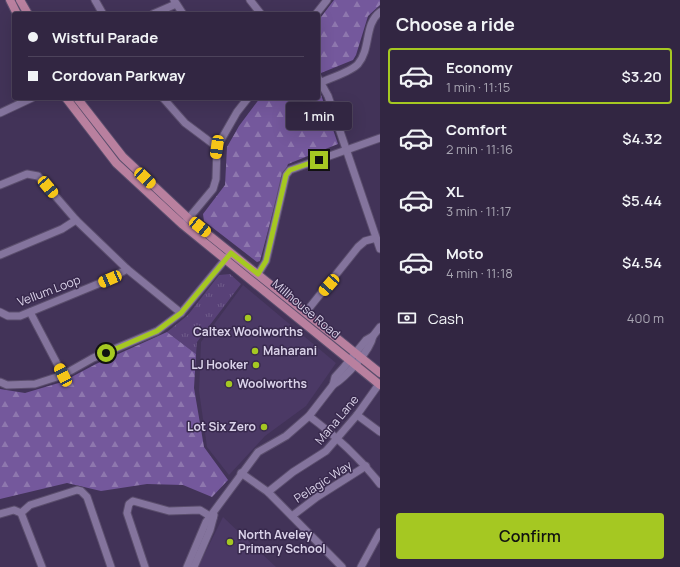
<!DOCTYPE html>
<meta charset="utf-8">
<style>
body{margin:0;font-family:Manrope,sans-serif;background:#3d324d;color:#f1f3f6;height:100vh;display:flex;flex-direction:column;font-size:15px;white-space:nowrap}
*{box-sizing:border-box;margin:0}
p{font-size:13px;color:#a8a5b2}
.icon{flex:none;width:22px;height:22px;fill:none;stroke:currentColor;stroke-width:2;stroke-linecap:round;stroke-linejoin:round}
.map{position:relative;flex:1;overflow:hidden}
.sheet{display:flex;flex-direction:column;background:#322642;width:300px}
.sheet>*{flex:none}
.banner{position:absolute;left:12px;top:12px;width:308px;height:88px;border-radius:4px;box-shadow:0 4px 16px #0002,0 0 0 1px #4d435b;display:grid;align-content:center;height:88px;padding:0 16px;background:#322642}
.end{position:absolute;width:18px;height:18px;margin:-9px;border:5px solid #a5c822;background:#111;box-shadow:0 0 0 2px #111}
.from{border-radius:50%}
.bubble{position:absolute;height:28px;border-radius:4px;background:#322642;box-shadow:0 4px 16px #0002,0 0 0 1px #4d435b;font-size:13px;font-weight:600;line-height:28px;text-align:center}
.car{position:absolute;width:12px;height:24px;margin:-12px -6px;border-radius:5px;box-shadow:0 0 3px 1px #0007;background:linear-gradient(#f5c518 24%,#345 0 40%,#f5c518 0 76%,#345 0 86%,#f5c518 0)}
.banner b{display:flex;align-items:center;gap:14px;height:38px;font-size:15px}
.banner b+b{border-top:1px solid #4d435b}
.banner i{width:10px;height:10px;background:#f1f3f6}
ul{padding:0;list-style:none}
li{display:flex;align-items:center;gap:12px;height:56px;margin:0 8px 6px;padding:0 8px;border:2px solid transparent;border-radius:4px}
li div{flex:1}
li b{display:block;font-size:15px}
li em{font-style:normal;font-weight:600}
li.current{border-color:#a5c822}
li>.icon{width:36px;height:36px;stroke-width:1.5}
h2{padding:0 16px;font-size:18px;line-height:48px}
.pay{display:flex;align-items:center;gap:10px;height:44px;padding:0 16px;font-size:15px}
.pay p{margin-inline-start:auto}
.action{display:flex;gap:8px;margin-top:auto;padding:8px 16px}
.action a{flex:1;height:46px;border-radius:4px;background:#a5c822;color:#111;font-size:16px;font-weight:600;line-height:46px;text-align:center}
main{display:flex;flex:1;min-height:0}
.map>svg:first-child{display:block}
</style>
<main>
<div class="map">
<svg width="380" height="567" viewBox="0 0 380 567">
<defs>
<pattern id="grass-tufts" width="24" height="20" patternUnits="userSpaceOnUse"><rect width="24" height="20" fill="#584177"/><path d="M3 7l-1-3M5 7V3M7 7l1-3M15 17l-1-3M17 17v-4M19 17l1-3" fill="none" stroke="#6f5c8a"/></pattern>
<pattern id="forest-firs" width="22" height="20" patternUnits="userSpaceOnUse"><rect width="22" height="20" fill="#74589c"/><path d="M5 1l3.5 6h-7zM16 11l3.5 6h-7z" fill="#8e77ae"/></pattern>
</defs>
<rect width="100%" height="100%" fill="#423358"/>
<g fill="#4b3965">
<path d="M243,285L336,363L306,406L265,436L229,475L207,447L199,391L201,342Z"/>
<path d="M223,517L276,567H198Z"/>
</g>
<path fill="url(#grass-tufts)" d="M230,274L241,284L197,342L196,354L167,332L188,315L219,275Z"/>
<g fill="url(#forest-firs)">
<path d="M334,0H380V5L368,16L356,55L353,60L321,73L318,69V21Z"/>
<path d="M318,86L338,144L288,164L280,185L260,261L257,262L204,221L203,214L225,185L227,147L239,126L260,98H318Z"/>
<path d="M167,332L196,354L194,388L204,447L228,480L212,497L183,485L147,484L101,491L67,483L0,499V389L25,393L62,382L96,364Z"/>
</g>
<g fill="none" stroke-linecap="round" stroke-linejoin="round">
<defs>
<g id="minor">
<path d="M95,0L103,14"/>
<path d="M174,0L183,14"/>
<path d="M250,0L261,14"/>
<path d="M153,14L176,4"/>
<path d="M316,14L327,0"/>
<path d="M318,78L328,96L380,249"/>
<path d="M322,82C332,77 351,72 358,64C371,49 364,24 380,12"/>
<path d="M163,98L185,123L217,147"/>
<path d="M0,113L32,98"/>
<path d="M0,185L27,174L38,176L76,220L127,269L181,313"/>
<path d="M183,225L213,189L216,179L217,147L237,112L248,98"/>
<path d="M0,255L62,229L76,220"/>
<path d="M258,274L266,261L286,175L290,170L380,138"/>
<path d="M0,312L8,316H20L110,279L127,269"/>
<path d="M30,312L63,375"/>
<path d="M306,312L358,247L365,241L376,238"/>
<path d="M0,382L7,385L35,384L63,375L93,358L157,331L181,313L229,255"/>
<path d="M333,385C346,377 370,351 373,336"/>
<path d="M357,415L380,432"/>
<path d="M309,416C336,436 359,457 380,484"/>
<path d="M241,473L268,492L342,567"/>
<path d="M268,492L293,472L326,451L357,415L379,384"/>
<path d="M21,513L30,505L77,490L81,491L87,497L111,567"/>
<path d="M0,514L14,510L21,513L42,567"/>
<path d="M292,516L317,497L366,466"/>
<path d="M145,567L127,513L129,504L133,501L169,511L200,510L213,518"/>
<path d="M187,567L206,522L258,452L286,436L309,416L333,385L335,377L344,367L366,340L373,336L380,327"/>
<path d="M194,567L210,530L214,515"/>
<path d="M361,567L380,532"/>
</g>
<g id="major">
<path d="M10,0L17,14"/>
<path d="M20,0L28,14"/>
<path d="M66,98L116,163L183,225L380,385"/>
<path d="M77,98L123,157L189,219L380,373"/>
</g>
</defs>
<use href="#minor" stroke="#5b4e6d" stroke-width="9"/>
<use href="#major" stroke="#5b4e6d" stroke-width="10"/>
<use href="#minor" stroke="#84749d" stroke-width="7"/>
<use href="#major" stroke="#b9809f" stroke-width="8"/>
</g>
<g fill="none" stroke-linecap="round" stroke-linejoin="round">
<path stroke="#a5c822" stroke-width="5" d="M106,353L157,331L181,313L231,253L258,274L266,261L286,175L290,170L319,160"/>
</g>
<g fill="#a5c822" stroke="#38294d" stroke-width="1.5">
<circle cx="248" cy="318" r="4"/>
<circle cx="255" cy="351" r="4"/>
<circle cx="256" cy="365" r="4"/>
<circle cx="229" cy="384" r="4"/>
<circle cx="264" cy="427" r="4"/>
<circle cx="230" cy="542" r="4"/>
</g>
<g text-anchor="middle" stroke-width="3" stroke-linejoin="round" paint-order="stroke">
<g font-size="12" fill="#dad2e9" stroke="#38294d">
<text transform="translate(49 291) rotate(-21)" y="4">Vellum Loop</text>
<text transform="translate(306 309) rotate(40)" y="4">Millhouse Road</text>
<text transform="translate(337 420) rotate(-50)" y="4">Mana Lane</text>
<text transform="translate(323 482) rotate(-33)" y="4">Pelagic Way</text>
</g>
<g font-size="12" font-weight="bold" fill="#dad2e9" stroke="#38294d" text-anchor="start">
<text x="248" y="336" text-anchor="middle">Caltex Woolworths</text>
<text x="263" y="355">Maharani</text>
<text x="248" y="369" text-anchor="end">LJ Hooker</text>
<text x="237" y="388">Woolworths</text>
<text x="256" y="431" text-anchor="end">Lot Six Zero</text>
<text x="238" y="539">North Aveley<tspan x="238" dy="14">Primary School</tspan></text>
</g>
</g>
</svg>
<i class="end from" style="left:106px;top:353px"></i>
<i class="end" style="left:319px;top:160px"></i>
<div class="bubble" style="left:286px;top:102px;width:66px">1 min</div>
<i class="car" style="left:217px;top:147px;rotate:188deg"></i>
<i class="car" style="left:145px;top:178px;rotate:133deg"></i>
<i class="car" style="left:48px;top:187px;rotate:140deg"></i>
<i class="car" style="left:200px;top:227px;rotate:129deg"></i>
<i class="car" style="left:110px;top:279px;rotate:247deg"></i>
<i class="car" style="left:329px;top:285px;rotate:221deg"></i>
<i class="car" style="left:63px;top:375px;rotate:333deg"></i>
<div class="banner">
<b><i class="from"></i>Wistful Parade</b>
<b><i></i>Cordovan Parkway</b>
</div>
</div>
<section class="sheet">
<h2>Choose a ride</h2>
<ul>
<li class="current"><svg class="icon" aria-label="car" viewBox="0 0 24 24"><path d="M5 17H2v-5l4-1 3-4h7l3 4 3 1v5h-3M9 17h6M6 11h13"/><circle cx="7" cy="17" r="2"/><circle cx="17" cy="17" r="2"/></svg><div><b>Economy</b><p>1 min · 11:15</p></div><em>$3.20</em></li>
<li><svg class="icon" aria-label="car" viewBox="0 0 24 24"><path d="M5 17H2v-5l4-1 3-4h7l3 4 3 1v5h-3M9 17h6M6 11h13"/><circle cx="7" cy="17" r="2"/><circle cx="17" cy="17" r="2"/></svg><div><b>Comfort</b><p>2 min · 11:16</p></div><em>$4.32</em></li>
<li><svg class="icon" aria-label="car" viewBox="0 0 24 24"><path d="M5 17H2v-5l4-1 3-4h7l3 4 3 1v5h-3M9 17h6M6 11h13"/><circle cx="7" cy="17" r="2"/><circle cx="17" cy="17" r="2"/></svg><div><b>XL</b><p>3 min · 11:17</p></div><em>$5.44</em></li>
<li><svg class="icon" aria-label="car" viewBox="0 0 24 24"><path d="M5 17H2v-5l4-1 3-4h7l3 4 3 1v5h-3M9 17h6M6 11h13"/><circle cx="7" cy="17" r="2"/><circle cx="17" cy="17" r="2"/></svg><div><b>Moto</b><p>4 min · 11:18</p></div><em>$4.54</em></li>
</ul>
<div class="pay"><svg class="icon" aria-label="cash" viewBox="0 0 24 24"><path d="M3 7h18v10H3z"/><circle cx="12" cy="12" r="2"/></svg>Cash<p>400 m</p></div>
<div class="action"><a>Confirm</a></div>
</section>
</main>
